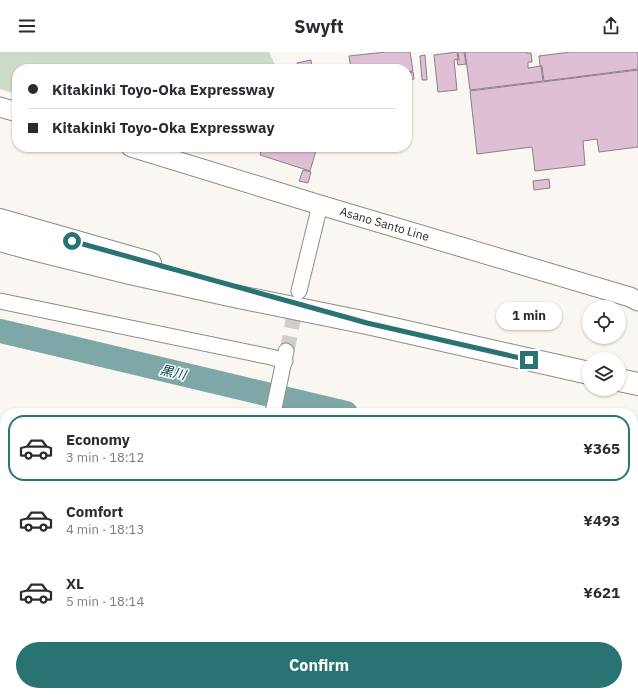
<!DOCTYPE html>
<meta charset="utf-8">
<style>
body{margin:0;font-family:"IBM Plex Sans","Noto Sans JP",sans-serif;background:#f7f7f7;color:#2b2b33;height:100vh;display:flex;flex-direction:column;font-size:15px;white-space:nowrap}
*{box-sizing:border-box;margin:0}
p{font-size:13px;color:#7c7c81}
.icon{flex:none;width:22px;height:22px;fill:none;stroke:currentColor;stroke-width:2;stroke-linecap:round;stroke-linejoin:round}
.map{position:relative;flex:1;overflow:hidden}
.panel{position:absolute;left:0px;top:356px;width:638px;height:288px;display:flex;flex-direction:column;background:#fff;border-radius:16px 16px 0 0;box-shadow:0 1px 3px #0004}
.panel>*{flex:none}
.hud{position:absolute;left:12px;top:12px;width:400px;height:88px;border-radius:16px;box-shadow:0 1px 3px #0004;display:grid;align-content:center;height:88px;padding:0 16px;background:#fff}
.fabs{position:absolute;left:582px;top:248px;display:grid;gap:8px}
.fabs a{display:grid;place-items:center;width:44px;height:44px;border-radius:50%;background:#fff;box-shadow:0 1px 3px #0004;font-size:20px}
.end{position:absolute;width:18px;height:18px;margin:-9px;border:5px solid #297372;background:#fff;box-shadow:0 0 0 2px #fff}
.from{border-radius:50%}
.bubble{position:absolute;height:28px;border-radius:14px;background:#fff;box-shadow:0 1px 3px #0004;font-size:13px;font-weight:700;line-height:28px;text-align:center}
.hud b{display:flex;align-items:center;gap:14px;height:38px;font-size:15px}
.hud b+b{border-top:1px solid #e1e1e2}
.hud i{width:10px;height:10px;background:#2b2b33}
ul{padding:7px 0 0;list-style:none}
li{display:flex;align-items:center;gap:12px;height:66px;margin:0 8px 6px;padding:0 8px;border:2px solid transparent;border-radius:16px}
li div{flex:1}
li b{display:block;font-size:15px}
li em{font-style:normal;font-weight:700}
li.selected{border-color:#297372}
li>.icon{width:36px;height:36px;stroke-width:1.5}
.action{display:flex;gap:8px;margin-top:auto;padding:8px 16px}
.action a{flex:1;height:46px;border-radius:24px;background:#297372;color:#fff;font-size:16px;font-weight:700;line-height:46px;text-align:center}
header{display:flex;justify-content:space-between;align-items:center;height:52px;padding:0 16px;background:#fff;font-size:18px;font-weight:700}
.map>svg:first-child{display:block}
</style>
<header><svg class="icon" aria-label="menu" viewBox="0 0 24 24"><path d="M4 6h16M4 12h16M4 18h16"/></svg>Swyft<svg class="icon" aria-label="share" viewBox="0 0 24 24"><path d="M12 15V3M7 8l5-5 5 5M5 13v7h14v-7"/></svg></header>
<div class="map">
<svg width="638" height="644" viewBox="0 0 638 644">
<rect width="100%" height="100%" fill="#faf7f2"/>
<g fill="#cddcc9">
<path d="M0,0H269L277,17H17V42L0,37Z"/>
<path d="M0,549L5,554V639H69L72,644H0Z"/>
</g>
<g fill="none" stroke-linecap="round" stroke-linejoin="round">
<g stroke="#7ea7a8" stroke-width="24">
<path d="M0,279L43,289L346,361"/>
<path d="M633,560L638,561"/>
</g>
</g>
<g fill="#debfd3" stroke="#878185">
<path d="M386,0H410L413,19L407,20V17H351L349,4Z"/>
<path d="M457,0L458,7L454,8L457,38L438,40L434,3Z"/>
<path d="M458,0H464L466,12L458,13L457,8H459Z"/>
<path d="M465,0H526V1H531L532,10H528V16L541,14L543,29L470,38Z"/>
<path d="M571,0H638V17L544,29L542,14H540L539,4Z"/>
<path d="M425,3L427,28H422L420,4Z"/>
<path d="M311,8L312,17H298L297,11Z"/>
<path d="M284,13L285,17H274L273,14Z"/>
<path d="M638,18V95L599,100L597,87L583,89L585,113L535,119L532,95L477,102L470,39Z"/>
<path d="M413,20L414,27L407,28V21Z"/>
<path d="M262,95H317L310,119L260,103Z"/>
<path d="M303,118L311,120L308,131L299,129Z"/>
<path d="M549,127L550,136L534,138L533,129Z"/>
<path d="M5,619V624L0,625V620Z"/>
<path d="M92,639L96,640V639H101L106,641V642L108,643L107,644H90Z"/>
<path d="M154,639H164L171,643L170,644H151Z"/>
<path d="M237,639H250L249,642L255,644H236Z"/>
<path d="M257,639H265L268,640L267,644H255Z"/>
<path d="M281,639H318L317,644H271L272,641L281,643Z"/>
<path d="M326,639H370L373,640L372,644H348Z"/>
</g>
<g fill="none" stroke-linecap="round" stroke-linejoin="round">
<path stroke="#d1ceca" stroke-width="15" stroke-dasharray="15 8" stroke-linecap="butt" d="M287,299L297,248"/>
<defs>
<g id="minor">
<path d="M299,239L320,153"/>
<path d="M0,249L271,305L285,309"/>
<path d="M273,361L286,299"/>
<path d="M0,532L5,537"/>
<path d="M136,639L144,644"/>
<path d="M223,644L224,639"/>
</g>
<g id="major">
<path d="M0,55L17,60"/>
<path id="s1" d="M131,95L320,153L630,245L638,249"/>
</g>
<g id="highway">
<path d="M0,168L150,211"/>
<path d="M0,188L25,195L130,221L234,244L367,271L589,321"/>
<path d="M619,328L638,332"/>
</g>
</defs>
<use href="#minor" stroke="#8f8c88" stroke-width="17"/>
<use href="#major" stroke="#8f8c88" stroke-width="21"/>
<use href="#highway" stroke="#8f8c88" stroke-width="24"/>
<use href="#minor" stroke="#fff" stroke-width="15"/>
<use href="#major" stroke="#fff" stroke-width="19"/>
<use href="#highway" stroke="#fff" stroke-width="22"/>
</g>
<g fill="none" stroke-linecap="round" stroke-linejoin="round">
<path stroke="#297372" stroke-width="5" d="M72,189L367,271L529,308"/>
</g>
<g text-anchor="middle" stroke-width="3" stroke-linejoin="round" paint-order="stroke">
<g font-size="12" fill="#2c2a28" stroke="#fff">
<text dy="4" stroke="none"><textPath href="#s1" startOffset="265">Asano Santo Line</textPath></text>
</g>
<g font-size="13" font-style="italic" fill="#004344" stroke="#fff">
<text transform="translate(173 320) rotate(13)" y="5">黒川</text>
</g>
</g>
</svg>
<div class="fabs">
<a><svg class="icon" aria-label="locate" viewBox="0 0 24 24"><circle cx="12" cy="12" r="6"/><path d="M12 2v4M12 18v4M2 12h4M18 12h4"/></svg></a>
<a><svg class="icon" aria-label="layers" viewBox="0 0 24 24"><path d="M12 4l9 5-9 5-9-5zM3 14l9 5 9-5"/></svg></a>
</div>
<i class="end from" style="left:72px;top:189px"></i>
<i class="end" style="left:529px;top:308px"></i>
<div class="bubble" style="left:496px;top:250px;width:66px">1 min</div>
<div class="hud">
<b><i class="from"></i>Kitakinki Toyo-Oka Expressway</b>
<b><i></i>Kitakinki Toyo-Oka Expressway</b>
</div>
<section class="panel">
<ul>
<li class="selected"><svg class="icon" aria-label="car" viewBox="0 0 24 24"><path d="M5 17H2v-5l4-1 3-4h7l3 4 3 1v5h-3M9 17h6M6 11h13"/><circle cx="7" cy="17" r="2"/><circle cx="17" cy="17" r="2"/></svg><div><b>Economy</b><p>3 min · 18:12</p></div><em>¥365</em></li>
<li><svg class="icon" aria-label="car" viewBox="0 0 24 24"><path d="M5 17H2v-5l4-1 3-4h7l3 4 3 1v5h-3M9 17h6M6 11h13"/><circle cx="7" cy="17" r="2"/><circle cx="17" cy="17" r="2"/></svg><div><b>Comfort</b><p>4 min · 18:13</p></div><em>¥493</em></li>
<li><svg class="icon" aria-label="car" viewBox="0 0 24 24"><path d="M5 17H2v-5l4-1 3-4h7l3 4 3 1v5h-3M9 17h6M6 11h13"/><circle cx="7" cy="17" r="2"/><circle cx="17" cy="17" r="2"/></svg><div><b>XL</b><p>5 min · 18:14</p></div><em>¥621</em></li>
</ul>
<div class="action"><a>Confirm</a></div>
</section>
</div>
